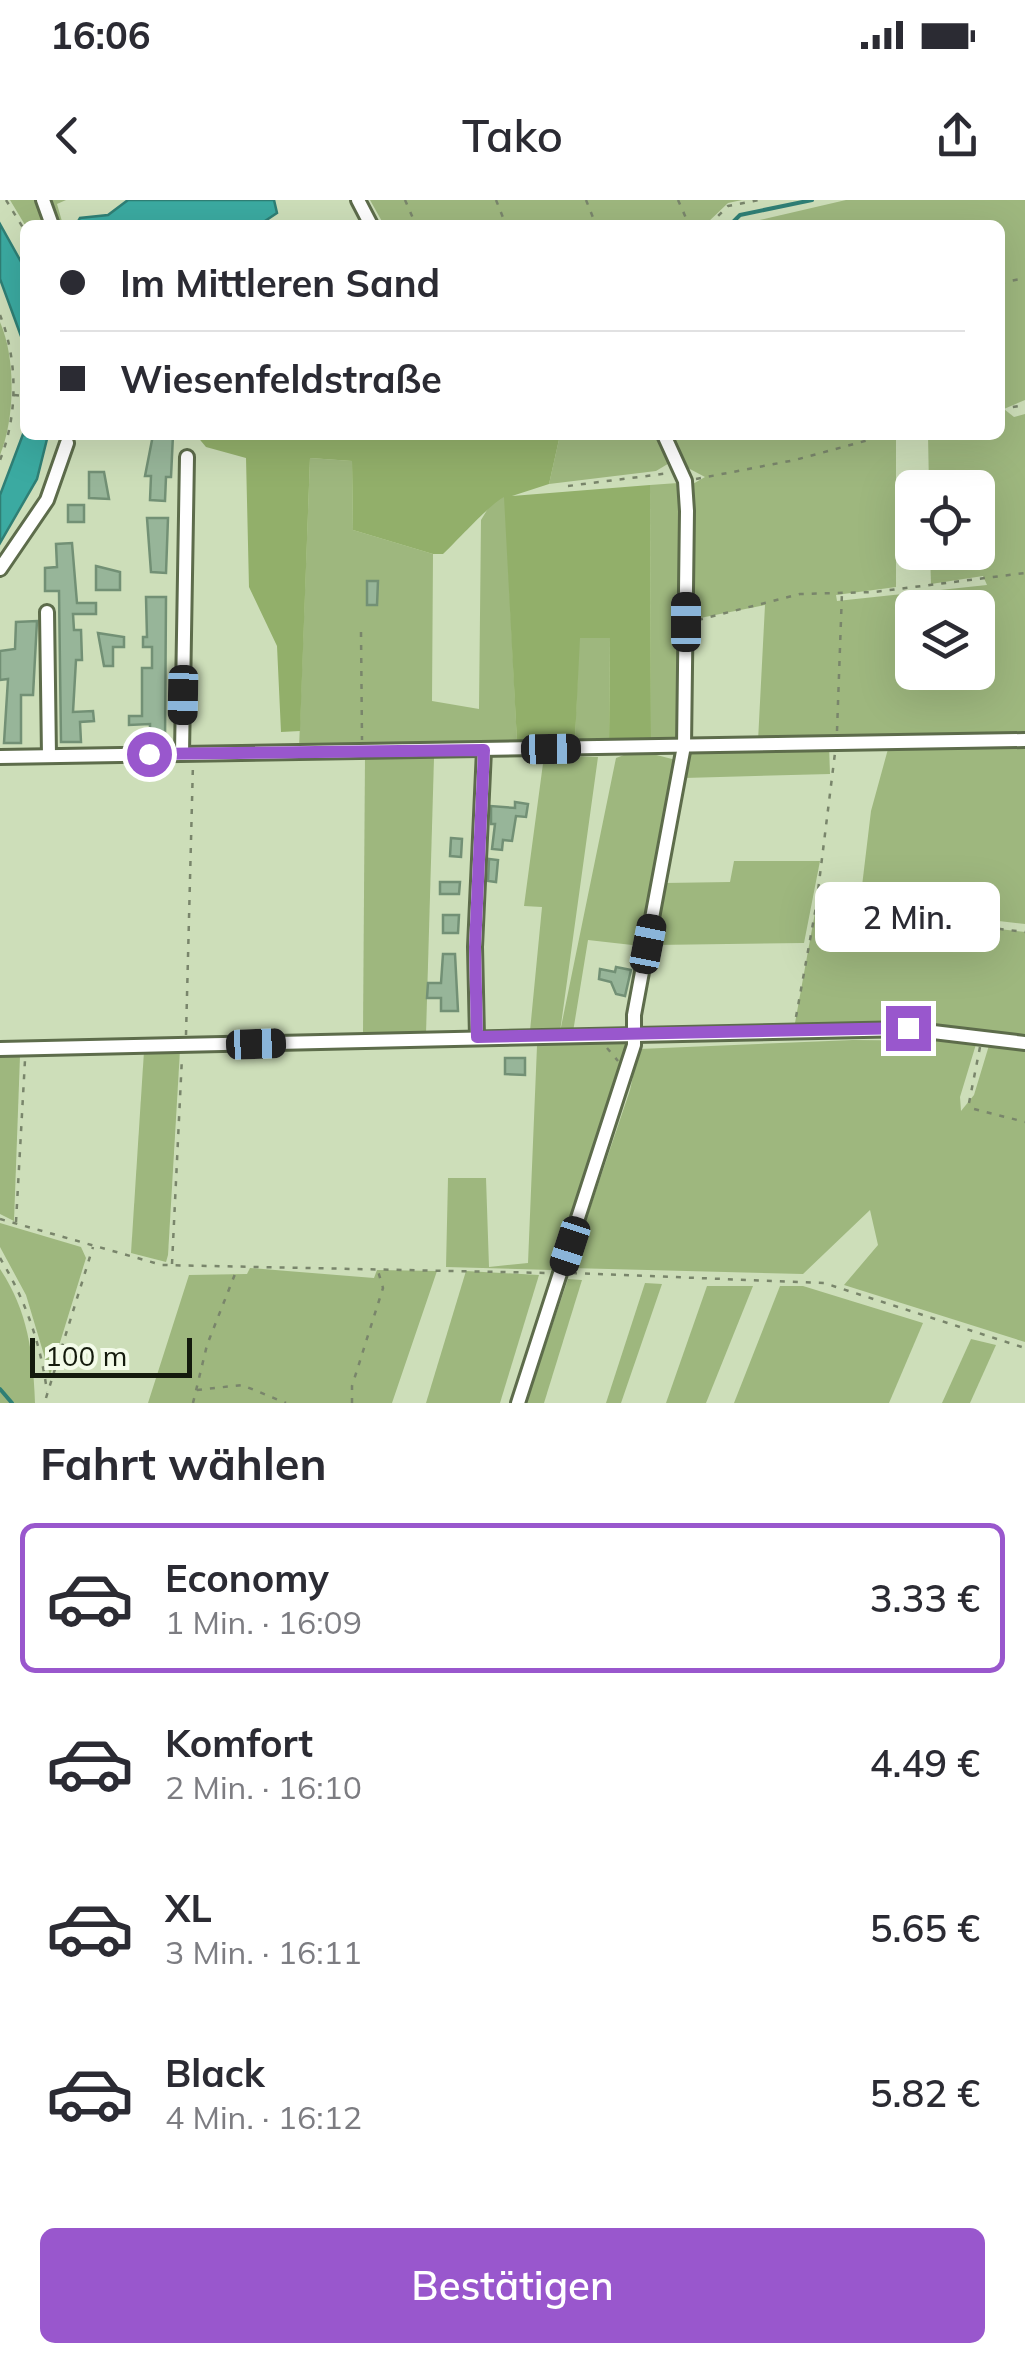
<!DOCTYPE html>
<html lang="de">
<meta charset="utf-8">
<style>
body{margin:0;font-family:Mulish,sans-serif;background:#f7f7f7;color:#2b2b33;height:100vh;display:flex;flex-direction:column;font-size:38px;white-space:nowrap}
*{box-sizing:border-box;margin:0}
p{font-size:32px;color:#7c7c81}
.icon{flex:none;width:55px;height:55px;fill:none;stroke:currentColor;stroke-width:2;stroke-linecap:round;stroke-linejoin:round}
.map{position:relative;height:1203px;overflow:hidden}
.drawer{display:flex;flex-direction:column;background:#fff;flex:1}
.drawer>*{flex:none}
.hud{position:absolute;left:20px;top:20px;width:985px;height:220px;border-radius:15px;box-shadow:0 10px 40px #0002;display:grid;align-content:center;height:220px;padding:0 40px;background:#fff}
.fabs{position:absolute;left:895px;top:270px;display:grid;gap:20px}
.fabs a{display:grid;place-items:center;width:100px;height:100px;border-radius:15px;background:#fff;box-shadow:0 10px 40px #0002;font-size:50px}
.scale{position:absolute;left:30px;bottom:25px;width:162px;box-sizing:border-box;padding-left:10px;border:5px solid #141a0d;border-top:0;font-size:28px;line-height:35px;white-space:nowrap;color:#141a0d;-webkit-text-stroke:8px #f3fbe9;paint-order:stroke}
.end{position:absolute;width:45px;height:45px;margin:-22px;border:12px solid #9957cd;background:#fff;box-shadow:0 0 0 5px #fff}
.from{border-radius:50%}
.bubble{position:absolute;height:70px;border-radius:15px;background:#fff;box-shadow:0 10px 40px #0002;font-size:32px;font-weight:600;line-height:70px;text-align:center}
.car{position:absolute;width:30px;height:60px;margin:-30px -15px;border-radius:12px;box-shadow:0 0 8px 2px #0007;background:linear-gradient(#222 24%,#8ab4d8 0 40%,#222 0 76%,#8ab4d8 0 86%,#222 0)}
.hud b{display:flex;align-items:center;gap:35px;height:95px;font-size:38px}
.hud b+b{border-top:2px solid #e1e1e2}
.hud i{width:25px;height:25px;background:#2b2b33}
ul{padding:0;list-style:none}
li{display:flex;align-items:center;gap:30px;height:150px;margin:0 20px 15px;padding:0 20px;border:5px solid transparent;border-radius:15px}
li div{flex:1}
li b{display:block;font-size:38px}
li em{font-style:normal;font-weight:600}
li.current{border-color:#9957cd}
li>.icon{width:90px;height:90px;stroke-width:1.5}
h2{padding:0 40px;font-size:45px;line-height:120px}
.action{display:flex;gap:20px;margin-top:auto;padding:20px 40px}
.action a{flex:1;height:115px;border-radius:15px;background:#9957cd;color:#fff;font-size:40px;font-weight:600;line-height:115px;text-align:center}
.status{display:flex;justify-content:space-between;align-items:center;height:70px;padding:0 50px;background:#fff;direction:ltr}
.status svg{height:28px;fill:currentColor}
header{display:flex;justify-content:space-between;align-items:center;height:130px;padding:0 40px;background:#fff;font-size:45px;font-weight:600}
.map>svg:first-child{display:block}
</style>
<div class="status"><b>16:06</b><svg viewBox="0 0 49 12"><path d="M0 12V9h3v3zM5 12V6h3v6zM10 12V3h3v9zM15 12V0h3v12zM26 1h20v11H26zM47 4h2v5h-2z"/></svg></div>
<header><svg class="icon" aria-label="back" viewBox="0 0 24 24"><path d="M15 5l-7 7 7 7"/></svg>Tako<svg class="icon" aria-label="share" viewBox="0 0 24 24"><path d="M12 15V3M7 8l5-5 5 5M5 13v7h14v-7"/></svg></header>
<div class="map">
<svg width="1025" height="1203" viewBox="0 0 1025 1203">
<rect width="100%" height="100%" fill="#cddeb9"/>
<g fill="#9eb77e" fill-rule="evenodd">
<path d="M10,0H66L57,4L63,25H25Z"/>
<path d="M370,0H742L728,3L705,25H384Z"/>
<path d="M846,0H1025V200L1004,209L1014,217L1025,214V534L758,541L765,405L690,420L691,285L705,277L688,268L672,235H896V387L836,395L837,401L987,385L983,376L931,384L930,353L978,352V288L929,287L928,235H1000V25H738ZM912,408H978V472H912Z"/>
<path d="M0,122C16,159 15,218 0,255Z"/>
<path d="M560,235H656L671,262L656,271L549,284Z"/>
<path d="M310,258L352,261L353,330L433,354L432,501L479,509L481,320L492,302L505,296L517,542L299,549Z"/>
<path d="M678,283L682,384L678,541L651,539L650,285Z"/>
<path d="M579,438H610L609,544L575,539Z"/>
<path d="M829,545L830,574L684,578L688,550Z"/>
<path d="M1025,545V724L853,704L862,686L871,611L888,549Z"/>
<path d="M637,550L676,560L659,668L641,746L588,740L573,832L530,831L542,707L524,706L544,556L598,557L560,832L616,558Z"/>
<path d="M365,557L434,558L426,834H363Z"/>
<path d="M734,661H820L804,743L654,745L664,683L730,682Z"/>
<path d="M816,707L1025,732V843L981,836L793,834Z"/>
<path d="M580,838L627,839L631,844L560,1066L552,1070L446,1067L448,978H486L489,1067L528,1063L537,846Z"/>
<path d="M853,840L977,841L960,897L961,911L974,895L990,842L1025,850V1142L844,1085L878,1045L870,1010L803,1074L570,1068L630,890L639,849Z"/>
<path d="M180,850L168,1055L166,1062L131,1053L144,851Z"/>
<path d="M0,856H20L14,1021L0,1014Z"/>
<path d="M0,1023L81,1047L86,1058L50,1175L26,1095L0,1047Z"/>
<path d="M250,1068L374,1078L377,1070L437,1071L392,1203H148L189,1075L247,1074Z"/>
<path d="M0,1069C28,1111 33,1153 35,1203H0Z"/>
<path d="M466,1071L539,1075L500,1203H426Z"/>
<path d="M568,1079L582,1080L544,1203H526Z"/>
<path d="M645,1083L662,1084L621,1203H606Z"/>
<path d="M707,1086H753L706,1203H666Z"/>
<path d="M780,1086H803L923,1123L889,1203H734Z"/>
<path d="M971,1139L996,1145L970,1203H942Z"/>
</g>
<path fill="#92af6a" d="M196,235H560L549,284L512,296L650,285L651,539L609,544L610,438H580L575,539L517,542L504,297C490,304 458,340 443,354H433L353,330L352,261L310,258L300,531L281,532L277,446L249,387L246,258L206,247Z"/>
<g fill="#3baaa1" stroke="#2f7f75" stroke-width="2.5">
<path d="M128,0H274L277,13L259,25H76L80,18L108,15Z"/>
<path d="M0,24L25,69V147L0,79Z"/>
<path d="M25,229V235H48L37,279L0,343V295Z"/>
</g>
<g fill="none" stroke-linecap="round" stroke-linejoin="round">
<g stroke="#2f7f75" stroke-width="4">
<path d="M730,25L740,15L812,0"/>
<path d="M0,1189L12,1203"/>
</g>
</g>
<g fill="#97b599" stroke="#729075" stroke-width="2.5">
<path d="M153,235H173L171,277H166L165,301L150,300L151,276H145Z"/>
<path d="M89,272H104L109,299L89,298Z"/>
<rect x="68" y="305" width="16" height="17"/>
<path d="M147,318H168L166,373L151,372Z"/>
<path d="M72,343L77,403H96V414H73L74,430H81L82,460H76L73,512L93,511L94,521L80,522L81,542H61L59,391H45V368L57,367L56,344Z"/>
<path d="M96,366L120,372V390H96Z"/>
<path d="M367,381H378L377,405H367Z"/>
<path d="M146,397H166L165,543H150V524L129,525V516H142V468H152V447H143V437H147Z"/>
<path d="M37,421L33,495H21V543H4L8,479L0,480V451L15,449L16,422Z"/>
<path d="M98,433L124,437V447H113V466H104Z"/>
<path d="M515,602L528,604L526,617L516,616L512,641L503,640L502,650L492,649L495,624H491V606L515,608Z"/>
<path d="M451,638L462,639L461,657L450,656Z"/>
<path d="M489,659L498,660L496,682L488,681Z"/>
<path d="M440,682H460L459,694H440Z"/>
<path d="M443,715H459L458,733H443Z"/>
<path d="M443,754H455L458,811H441V798H427L428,783H441Z"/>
<path d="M616,767L631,770L625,796L616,794L611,782L599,779L600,769L615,772Z"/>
<path d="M505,858H525V875L505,874Z"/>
</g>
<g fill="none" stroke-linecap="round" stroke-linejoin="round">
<defs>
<g id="minor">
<path d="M43,0L52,25"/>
<path d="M358,0L371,25"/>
<path d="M0,369L47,300L67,243"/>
<path d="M47,412L49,556"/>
<path d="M182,553L187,257"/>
<path d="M0,557L1025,540"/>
<path d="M477,837L475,747L484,550"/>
<path d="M0,849L908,829L1025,843"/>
<path d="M518,1203L634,845V815L684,546L687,311L685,281L664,235"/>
</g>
</defs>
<use href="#minor" stroke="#5d6c4b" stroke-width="18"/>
<g stroke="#79856b" stroke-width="2.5" stroke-dasharray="5 8" stroke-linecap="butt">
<path d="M6,0L25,31"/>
<path d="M405,0L416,25"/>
<path d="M496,0L506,25"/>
<path d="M586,0L596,25"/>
<path d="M678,0L686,18"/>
<path d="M709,25L728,6L759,0"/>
<path d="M1000,83L1025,78"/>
<path d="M0,115C18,160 18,215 0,260"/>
<path d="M14,195L25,196"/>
<path d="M1000,209L1025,205"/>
<path d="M183,235L187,245"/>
<path d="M696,279L795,260L887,235"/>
<path d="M568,286L670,273"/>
<path d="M698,420L800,394L874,392L1025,373"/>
<path d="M361,432L362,540"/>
<path d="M837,531L842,392"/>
<path d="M818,707L1025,732"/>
<path d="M796,817L816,707L835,553"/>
<path d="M186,835L193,563"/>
<path d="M980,847L969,903L974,909L1025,922"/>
<path d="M607,848L618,861"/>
<path d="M0,1019L162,1065L549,1073"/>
<path d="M16,1022L25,860"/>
<path d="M0,1058C25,1099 41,1144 47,1192"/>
<path d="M172,1064L182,857"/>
<path d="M572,1073L824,1083L1025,1148"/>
<path d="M197,1190L242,1185L286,1203"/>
<path d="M46,1198L93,1047"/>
<path d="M193,1203L207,1145L237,1069"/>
<path d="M352,1203V1186L383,1088L378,1071"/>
</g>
<use href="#minor" stroke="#fff" stroke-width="12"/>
</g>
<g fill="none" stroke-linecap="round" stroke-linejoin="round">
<path stroke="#9957cd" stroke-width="12" d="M149,554L484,550L475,747L477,837L908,828"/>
</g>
</svg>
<div class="fabs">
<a><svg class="icon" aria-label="locate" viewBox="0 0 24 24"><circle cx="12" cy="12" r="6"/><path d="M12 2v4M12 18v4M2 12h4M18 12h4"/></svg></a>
<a><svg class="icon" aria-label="layers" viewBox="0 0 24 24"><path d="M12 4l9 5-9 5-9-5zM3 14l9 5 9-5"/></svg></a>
</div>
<div class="scale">100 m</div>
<i class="end from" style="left:149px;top:554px"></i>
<i class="end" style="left:908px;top:828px"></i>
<div class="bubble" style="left:815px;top:682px;width:185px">2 Min.</div>
<i class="car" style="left:686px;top:422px;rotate:0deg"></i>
<i class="car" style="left:183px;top:495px;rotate:181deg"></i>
<i class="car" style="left:551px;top:549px;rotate:89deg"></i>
<i class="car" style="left:648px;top:744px;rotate:11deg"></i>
<i class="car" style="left:256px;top:844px;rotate:88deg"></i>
<i class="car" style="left:570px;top:1046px;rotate:198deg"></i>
<div class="hud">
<b><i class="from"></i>Im Mittleren Sand</b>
<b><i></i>Wiesenfeldstraße</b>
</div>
</div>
<section class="drawer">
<h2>Fahrt wählen</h2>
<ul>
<li class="current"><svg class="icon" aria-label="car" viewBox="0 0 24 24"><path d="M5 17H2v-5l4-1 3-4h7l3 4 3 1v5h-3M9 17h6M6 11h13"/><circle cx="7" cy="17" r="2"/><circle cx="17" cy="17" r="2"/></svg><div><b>Economy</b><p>1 Min. · 16:09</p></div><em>3.33 €</em></li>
<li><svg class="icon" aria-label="car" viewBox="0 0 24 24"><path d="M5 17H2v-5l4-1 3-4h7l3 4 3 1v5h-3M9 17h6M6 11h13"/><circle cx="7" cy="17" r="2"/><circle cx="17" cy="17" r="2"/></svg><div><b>Komfort</b><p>2 Min. · 16:10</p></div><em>4.49 €</em></li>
<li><svg class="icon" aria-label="car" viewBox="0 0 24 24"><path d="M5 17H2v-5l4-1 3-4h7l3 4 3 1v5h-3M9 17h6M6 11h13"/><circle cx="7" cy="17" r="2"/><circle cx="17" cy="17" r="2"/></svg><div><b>XL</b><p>3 Min. · 16:11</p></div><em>5.65 €</em></li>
<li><svg class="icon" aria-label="car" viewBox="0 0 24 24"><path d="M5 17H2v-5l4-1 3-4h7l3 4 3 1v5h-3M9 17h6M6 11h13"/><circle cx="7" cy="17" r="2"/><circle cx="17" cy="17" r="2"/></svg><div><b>Black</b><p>4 Min. · 16:12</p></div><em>5.82 €</em></li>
</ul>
<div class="action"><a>Bestätigen</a></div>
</section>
